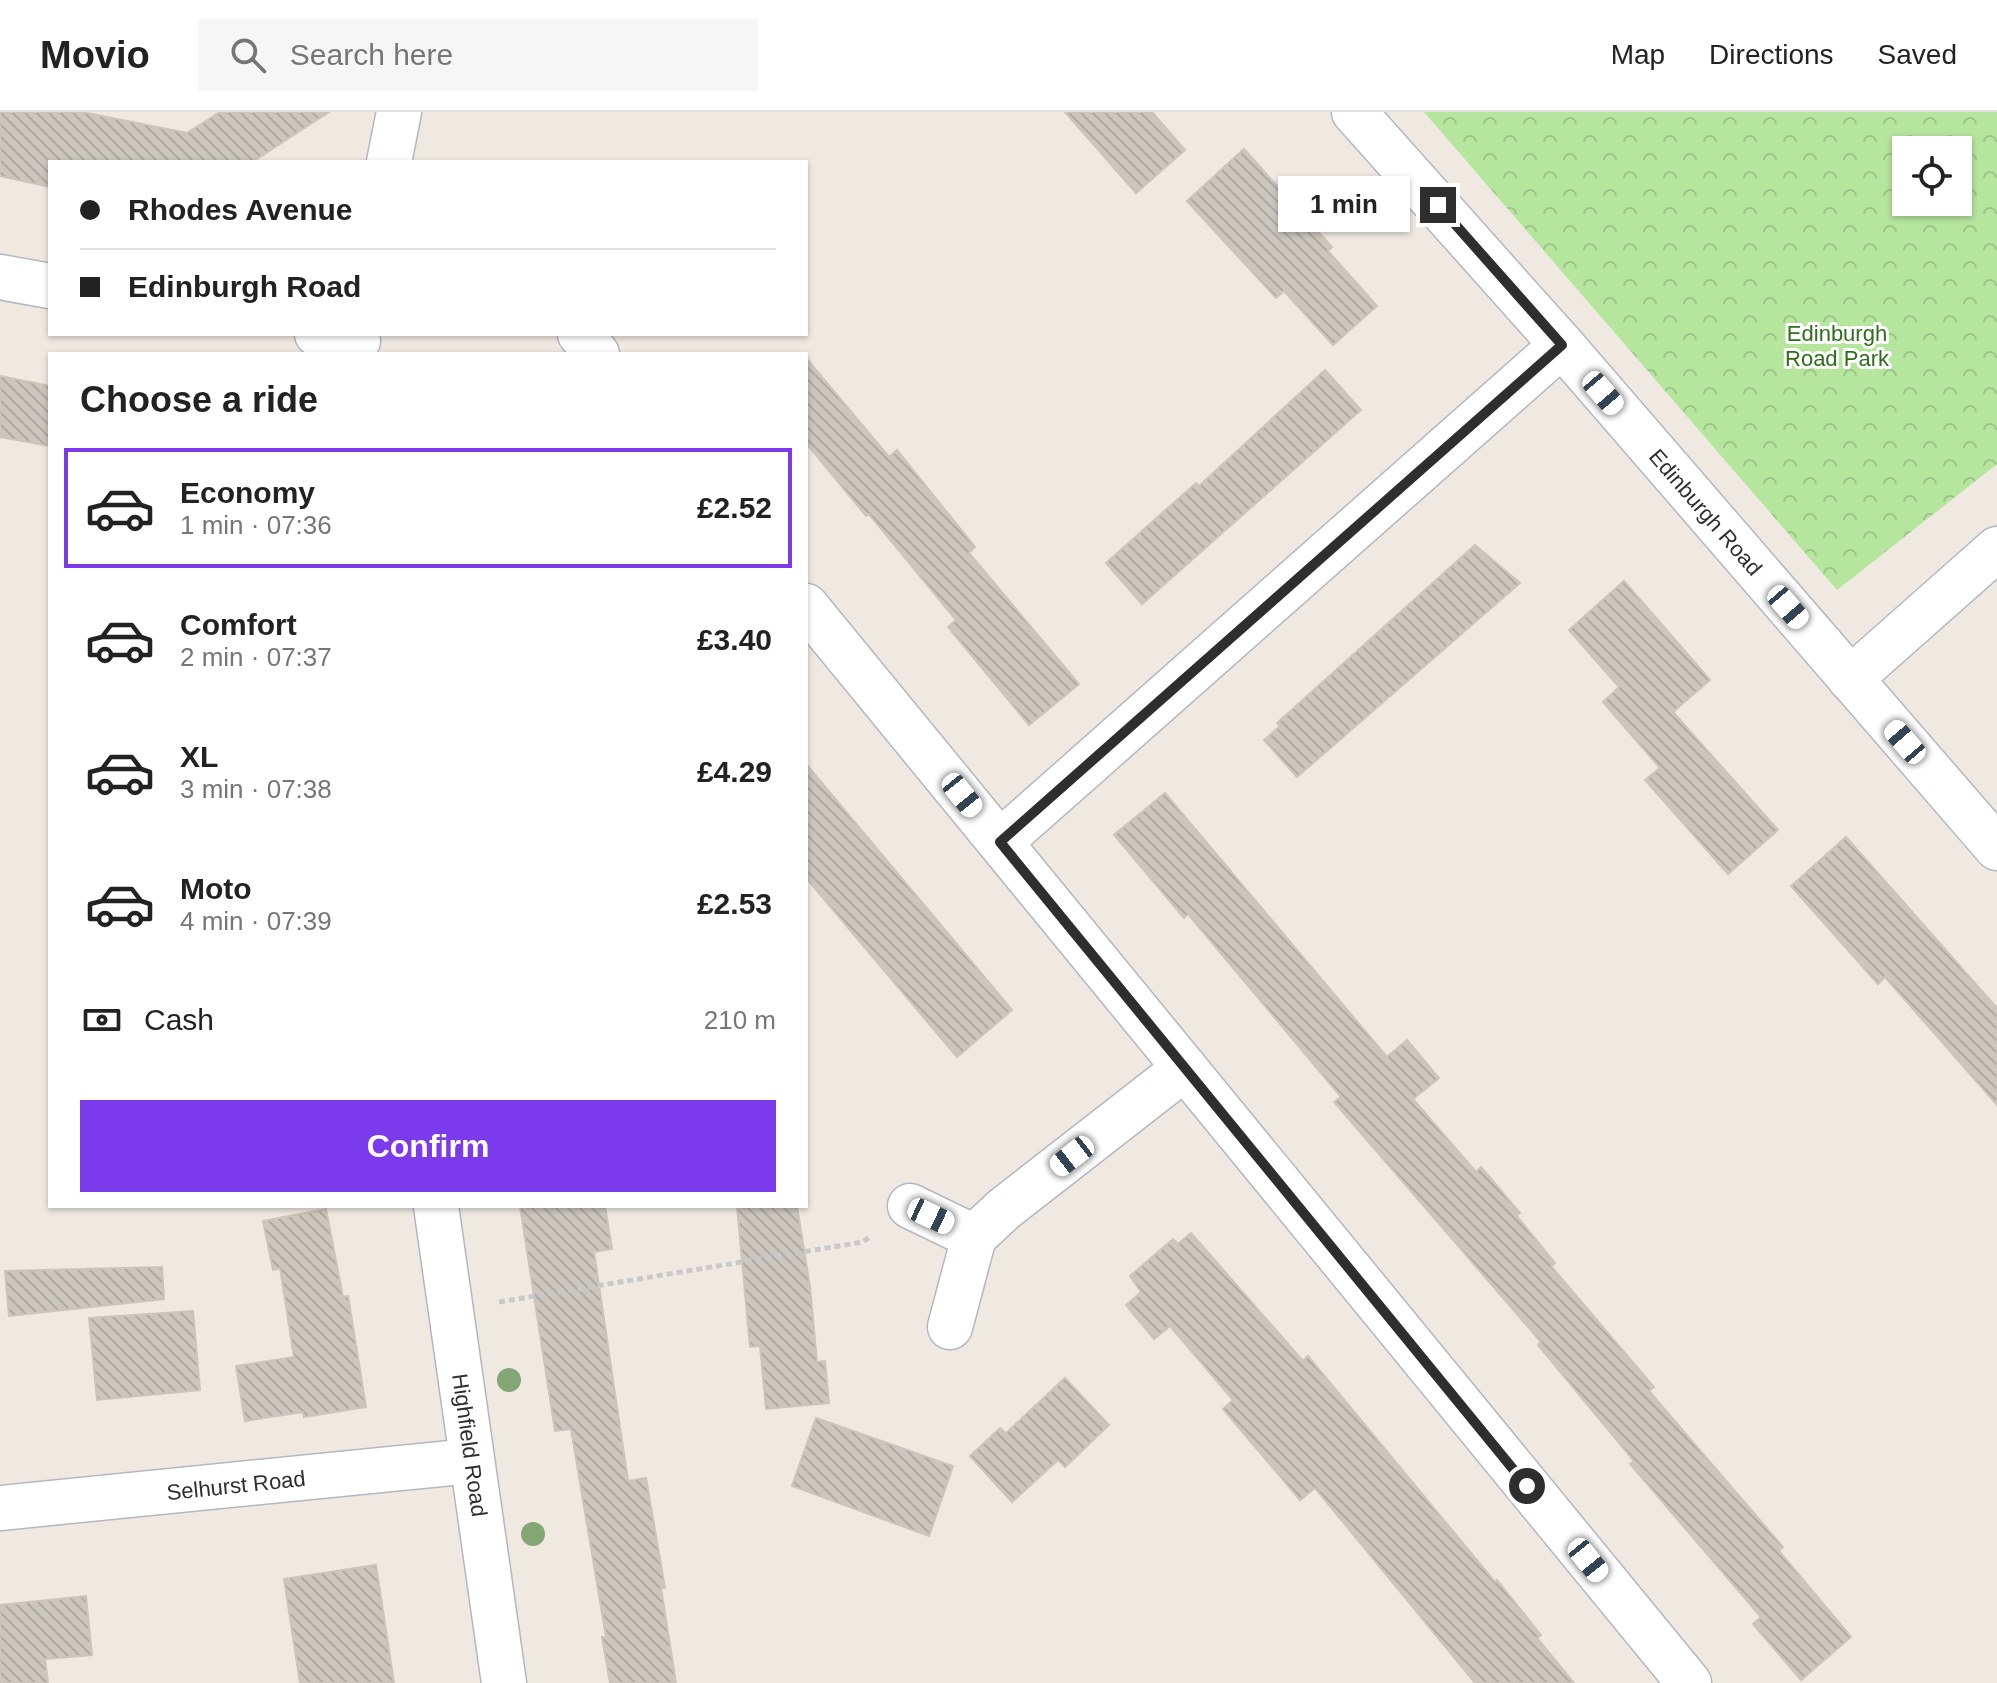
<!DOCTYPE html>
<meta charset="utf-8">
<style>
body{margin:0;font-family:Helvetica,sans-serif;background:#f6f6f6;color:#222;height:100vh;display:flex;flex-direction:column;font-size:30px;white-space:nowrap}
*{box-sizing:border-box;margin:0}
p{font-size:26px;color:#767676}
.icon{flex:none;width:44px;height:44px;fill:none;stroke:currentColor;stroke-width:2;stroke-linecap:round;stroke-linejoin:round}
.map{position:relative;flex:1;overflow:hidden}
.details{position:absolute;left:48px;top:240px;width:760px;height:856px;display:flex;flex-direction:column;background:#fff;border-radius:0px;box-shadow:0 2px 6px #0004}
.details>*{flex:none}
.guide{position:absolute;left:48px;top:48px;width:760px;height:176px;border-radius:0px;box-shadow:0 2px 6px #0004;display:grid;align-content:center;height:176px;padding:0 32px;background:#fff}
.fabs{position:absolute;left:1892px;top:24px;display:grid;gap:16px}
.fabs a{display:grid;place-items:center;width:80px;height:80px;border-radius:0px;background:#fff;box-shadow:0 2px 6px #0004;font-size:40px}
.end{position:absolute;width:36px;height:36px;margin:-18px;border:10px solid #2e2e2e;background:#fff;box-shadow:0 0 0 4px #fff}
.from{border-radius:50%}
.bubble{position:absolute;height:56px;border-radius:0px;background:#fff;box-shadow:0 2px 6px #0004;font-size:26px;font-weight:700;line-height:56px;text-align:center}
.car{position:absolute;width:24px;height:48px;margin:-24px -12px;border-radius:10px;box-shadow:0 0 6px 2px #0007;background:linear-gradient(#fff 24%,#345 0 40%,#fff 0 76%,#345 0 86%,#fff 0)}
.guide b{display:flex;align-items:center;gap:28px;height:76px;font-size:30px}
.guide b+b{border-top:2px solid #e0e0e0}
.guide i{width:20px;height:20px;background:#222}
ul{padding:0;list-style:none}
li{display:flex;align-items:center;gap:24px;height:120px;margin:0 16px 12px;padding:0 16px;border:4px solid transparent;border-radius:0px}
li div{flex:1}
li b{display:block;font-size:30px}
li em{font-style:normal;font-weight:700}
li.active{border-color:#7c3aed}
li>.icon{width:72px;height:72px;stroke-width:1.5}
h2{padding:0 32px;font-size:36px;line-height:96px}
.pay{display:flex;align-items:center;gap:20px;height:88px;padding:0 32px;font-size:30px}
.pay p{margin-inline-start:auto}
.primary-button{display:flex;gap:16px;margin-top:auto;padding:16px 32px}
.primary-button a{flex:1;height:92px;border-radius:0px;background:#7c3aed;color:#fff;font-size:32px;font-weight:700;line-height:92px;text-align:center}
header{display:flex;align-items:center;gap:48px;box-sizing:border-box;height:112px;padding:0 40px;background:#fff;border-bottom:2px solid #e0e0e0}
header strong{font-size:38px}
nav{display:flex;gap:44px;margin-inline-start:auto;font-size:28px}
.search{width:560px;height:72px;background:#f6f6f6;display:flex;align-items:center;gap:20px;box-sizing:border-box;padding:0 28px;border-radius:0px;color:#767676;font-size:30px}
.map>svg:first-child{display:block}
</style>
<header>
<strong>Movio</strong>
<div class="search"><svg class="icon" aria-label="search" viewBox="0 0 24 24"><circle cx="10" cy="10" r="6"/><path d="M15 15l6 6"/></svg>Search here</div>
<nav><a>Map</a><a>Directions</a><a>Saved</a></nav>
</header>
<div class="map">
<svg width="1997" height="1571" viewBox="0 0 1997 1571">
<defs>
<pattern id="park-crowns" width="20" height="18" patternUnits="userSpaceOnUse" patternTransform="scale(2)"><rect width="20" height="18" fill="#b6e59e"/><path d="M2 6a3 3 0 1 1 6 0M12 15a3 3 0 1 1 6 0" fill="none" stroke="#9dc588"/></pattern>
<pattern id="building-back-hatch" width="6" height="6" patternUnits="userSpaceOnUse" patternTransform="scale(2)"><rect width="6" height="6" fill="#cbc7bf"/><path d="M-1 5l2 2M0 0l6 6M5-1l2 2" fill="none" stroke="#afaba4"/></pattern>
</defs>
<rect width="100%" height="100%" fill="#efe9e1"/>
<path fill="url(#park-crowns)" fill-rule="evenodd" d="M1424,0H1997V352L1837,478ZM1906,38H1958V90H1906Z"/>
<g fill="url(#building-back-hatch)" stroke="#cbc5ba" stroke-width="2">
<path d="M0,0H82L187,21L220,0H329L252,50H50V75L0,64Z"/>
<path d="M1065,0H1152L1185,38L1136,81Z"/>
<path d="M1244,37L1332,135L1328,139L1377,194L1333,233L1284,179L1276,186L1187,89Z"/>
<path d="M806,246L889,345L897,338L975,435L969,441L1079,572L1029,613L948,515L956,508L869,402L866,404L806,331Z"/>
<path d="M1325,258L1361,298L1142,492L1106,451L1196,371L1199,374Z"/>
<path d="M0,264L50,274V334L0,325Z"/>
<path d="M1475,433L1520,471L1297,665L1264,628L1280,614L1277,611Z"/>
<path d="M1624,469L1710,568L1673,600L1778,718L1728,762L1645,668L1660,656L1603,590L1619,575L1569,518Z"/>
<path d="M806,652L1012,898L957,945L806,766Z"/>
<path d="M1165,681L1387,945L1407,928L1439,966L1413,987L1476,1060L1481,1055L1520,1101L1516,1103L1555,1151L1551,1154L1654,1275L1649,1279L1783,1435L1779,1439L1851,1525L1801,1568L1753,1512L1761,1505L1630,1352L1634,1349L1538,1233L1541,1230L1334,990L1341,985L1188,802L1184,806L1114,723Z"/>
<path d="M1846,725L1997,896V993L1885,865L1878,872L1791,774Z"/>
<path d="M520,1094H605L612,1137L594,1140L628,1369L646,1366L665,1476H661L676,1571H610L602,1525H606L571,1317L555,1319Z"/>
<path d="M737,1094H797L810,1175L817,1250L825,1249L829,1291L766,1297L760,1234L750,1235Z"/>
<path d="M326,1097L343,1185L348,1184L366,1295L304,1305L303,1300L245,1309L236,1254L294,1245L280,1156L273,1158L263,1109Z"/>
<path d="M1191,1121L1303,1249L1308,1244L1495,1470L1497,1468L1541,1523L1537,1526L1574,1571H1475L1315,1376L1300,1388L1223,1297L1233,1288L1170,1214L1154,1227L1126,1193L1141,1180L1130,1164L1173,1127L1178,1132Z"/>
<path d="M162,1155L164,1187L9,1204L5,1159Z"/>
<path d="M193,1199L200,1278L97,1288L89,1206Z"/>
<path d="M1065,1266L1109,1313L1065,1355L1058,1348L1012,1390L970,1344L1000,1316L1006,1321Z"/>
<path d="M816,1306L953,1354L929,1424L792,1374Z"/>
<path d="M376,1453L394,1571H300L284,1467Z"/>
<path d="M86,1484L92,1543L45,1547L48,1571H0V1493Z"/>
</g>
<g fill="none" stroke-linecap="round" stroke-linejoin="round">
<defs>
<g id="minor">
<path d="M1354,0L1562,233L1997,736"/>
<path d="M389,50L399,0"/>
<path d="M0,165L50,174"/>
<path d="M317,222L358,229"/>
<path d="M580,222L597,242"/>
<path d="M806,494L1689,1571"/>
<path d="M1850,567L1997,437"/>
<path d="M1000,730L1562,233"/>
<path d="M436,1094L504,1571"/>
<path d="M910,1094L974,1125L1004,1097L1185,956"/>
<path d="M950,1215L974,1125"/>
<path d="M0,1396L471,1349"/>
</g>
</defs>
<use href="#minor" stroke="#b4b7c1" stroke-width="47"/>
<path stroke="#c9c9c9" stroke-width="5" stroke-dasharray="6 4" stroke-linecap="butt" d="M499,1190L863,1130L871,1124"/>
<use href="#minor" stroke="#fff" stroke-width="44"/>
</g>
<g fill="#84a574">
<circle cx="509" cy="1268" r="12"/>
<circle cx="533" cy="1422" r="12"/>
</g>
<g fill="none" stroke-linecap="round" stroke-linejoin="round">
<path stroke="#2e2e2e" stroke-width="10" d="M1438,93L1562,233L1000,730L1527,1374"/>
</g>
<g text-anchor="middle" stroke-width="6" stroke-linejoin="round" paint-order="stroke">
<g font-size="22" fill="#2c6e1b" stroke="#fff">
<text x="1837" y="229">Edinburgh<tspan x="1837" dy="25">Road Park</tspan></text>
</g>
<g font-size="22" fill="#2e2e2e" stroke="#fff">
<text transform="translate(1706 400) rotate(49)" y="8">Edinburgh Road</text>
<text transform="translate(470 1333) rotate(82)" y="8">Highfield Road</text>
<text transform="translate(236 1373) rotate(-6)" y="8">Selhurst Road</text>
</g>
</g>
</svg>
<div class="fabs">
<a><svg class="icon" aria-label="locate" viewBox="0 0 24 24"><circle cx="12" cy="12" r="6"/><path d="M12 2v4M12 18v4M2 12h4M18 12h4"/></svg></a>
</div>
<i class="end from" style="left:1527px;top:1374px"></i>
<i class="end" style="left:1438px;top:93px"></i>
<div class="bubble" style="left:1278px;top:64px;width:132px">1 min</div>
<i class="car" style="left:1603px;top:281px;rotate:139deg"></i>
<i class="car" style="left:1788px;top:495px;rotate:139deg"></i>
<i class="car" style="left:1905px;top:630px;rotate:319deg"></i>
<i class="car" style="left:962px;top:683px;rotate:141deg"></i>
<i class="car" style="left:1072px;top:1044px;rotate:232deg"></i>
<i class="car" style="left:931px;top:1104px;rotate:115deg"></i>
<i class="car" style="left:1588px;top:1448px;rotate:141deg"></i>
<div class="guide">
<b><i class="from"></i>Rhodes Avenue</b>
<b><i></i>Edinburgh Road</b>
</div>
<section class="details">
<h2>Choose a ride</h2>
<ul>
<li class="active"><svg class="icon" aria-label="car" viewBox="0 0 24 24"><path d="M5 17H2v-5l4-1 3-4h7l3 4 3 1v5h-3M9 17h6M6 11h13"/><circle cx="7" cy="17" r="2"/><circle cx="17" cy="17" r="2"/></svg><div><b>Economy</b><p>1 min · 07:36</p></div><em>£2.52</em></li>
<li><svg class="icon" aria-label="car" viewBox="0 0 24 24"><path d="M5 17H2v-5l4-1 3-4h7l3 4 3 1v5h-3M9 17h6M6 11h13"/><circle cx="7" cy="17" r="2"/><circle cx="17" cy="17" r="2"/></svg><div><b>Comfort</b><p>2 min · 07:37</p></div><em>£3.40</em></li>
<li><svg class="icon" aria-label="car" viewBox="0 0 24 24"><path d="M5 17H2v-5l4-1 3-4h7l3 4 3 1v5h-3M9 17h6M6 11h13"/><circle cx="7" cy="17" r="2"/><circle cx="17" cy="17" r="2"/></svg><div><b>XL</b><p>3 min · 07:38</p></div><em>£4.29</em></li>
<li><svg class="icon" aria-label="car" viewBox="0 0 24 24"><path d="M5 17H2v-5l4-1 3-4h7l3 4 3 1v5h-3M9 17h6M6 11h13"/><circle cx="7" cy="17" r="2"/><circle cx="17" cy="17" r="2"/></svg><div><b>Moto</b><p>4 min · 07:39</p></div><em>£2.53</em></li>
</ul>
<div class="pay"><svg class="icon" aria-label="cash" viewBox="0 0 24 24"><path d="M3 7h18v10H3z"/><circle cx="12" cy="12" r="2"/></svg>Cash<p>210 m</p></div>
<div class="primary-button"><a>Confirm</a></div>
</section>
</div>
